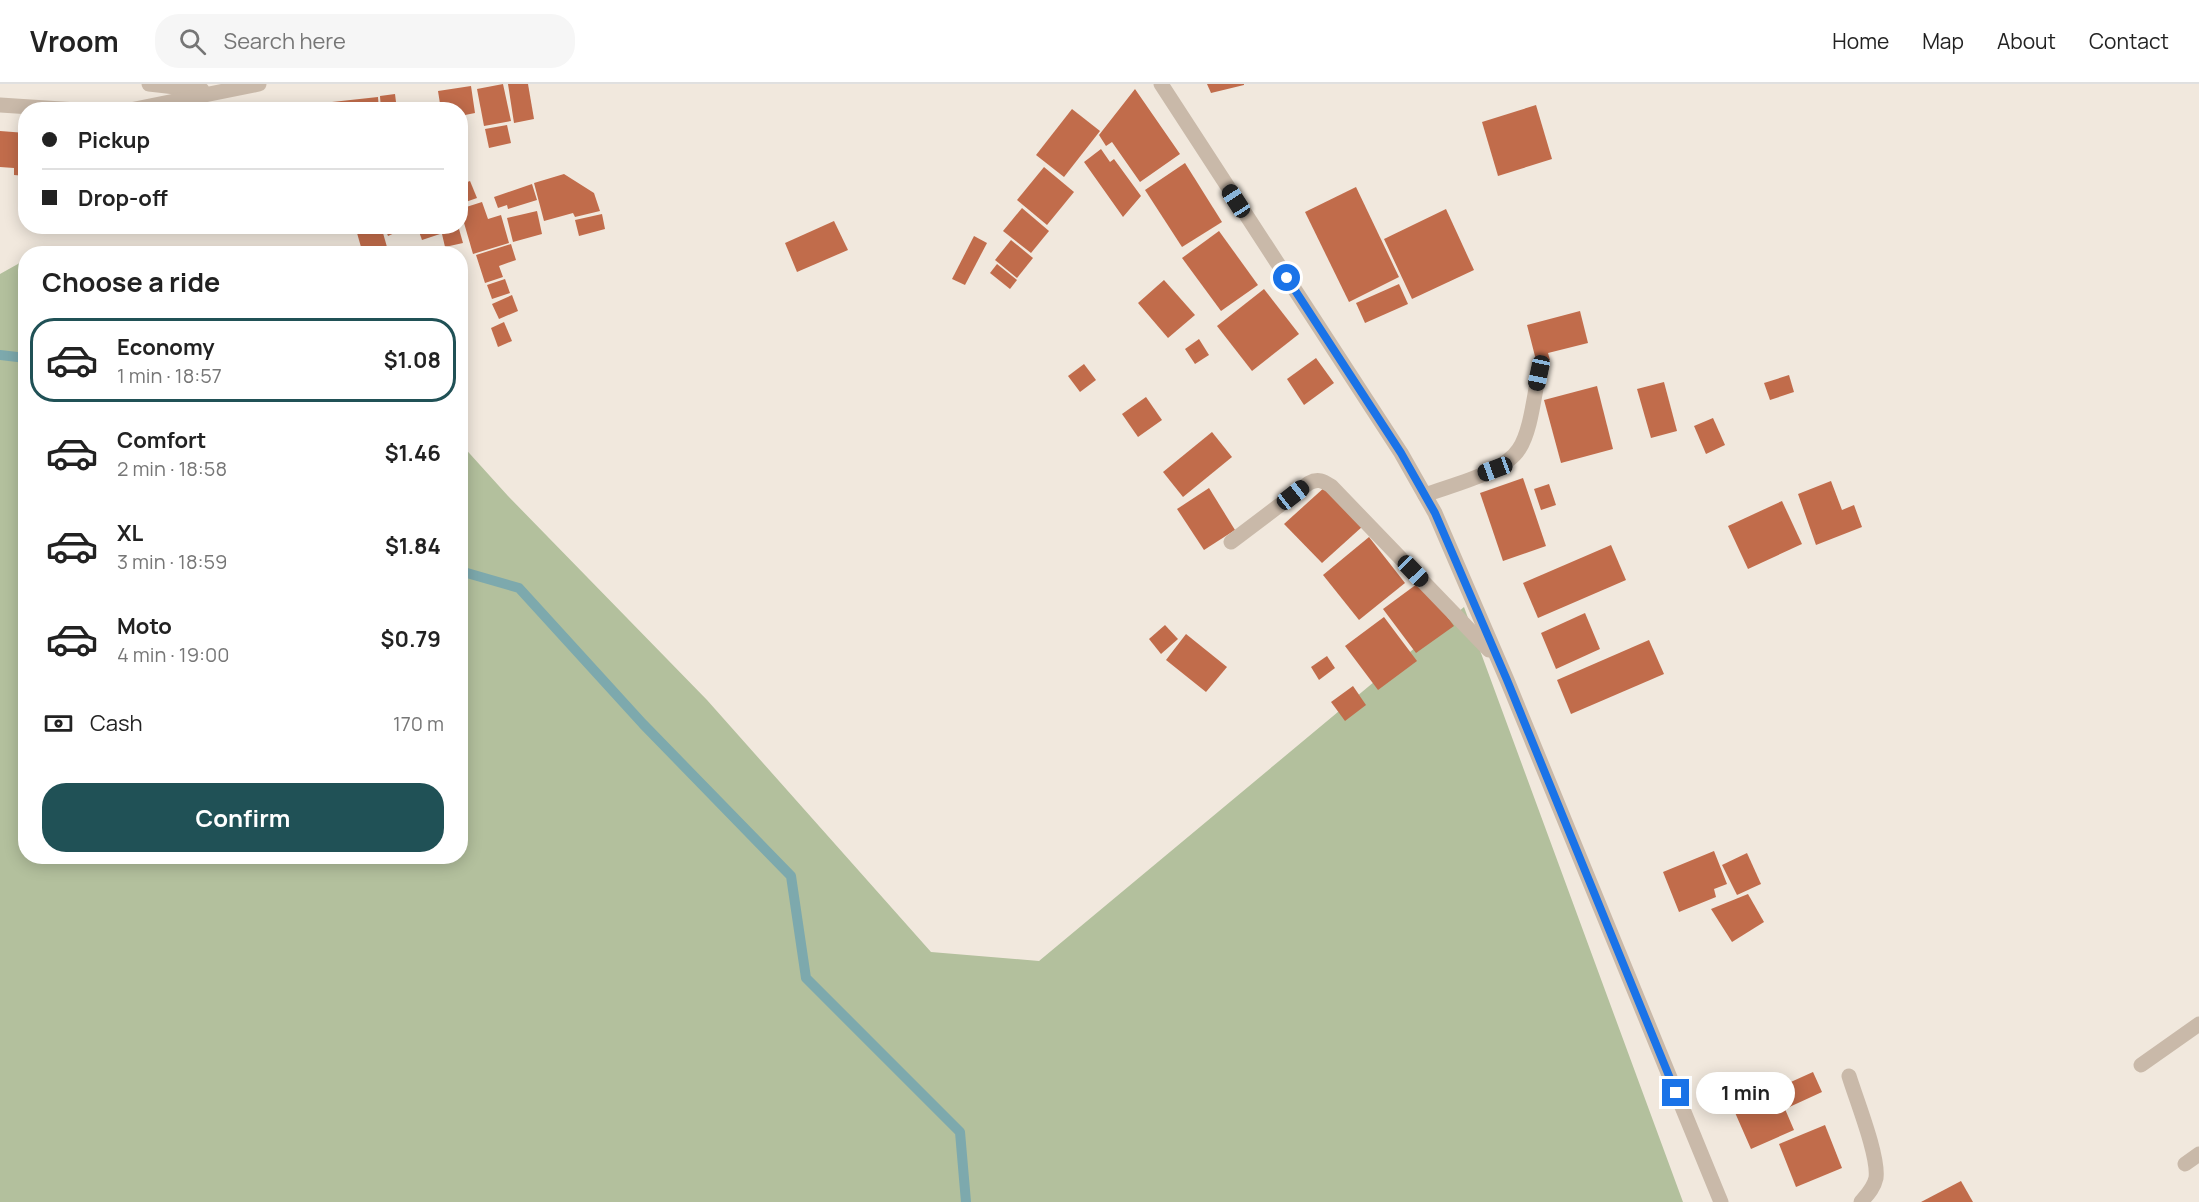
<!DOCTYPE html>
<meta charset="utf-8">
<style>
body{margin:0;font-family:Manrope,sans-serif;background:#f6f6f6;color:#222;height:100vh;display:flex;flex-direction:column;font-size:22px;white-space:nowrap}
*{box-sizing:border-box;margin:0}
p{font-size:20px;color:#767676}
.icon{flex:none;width:33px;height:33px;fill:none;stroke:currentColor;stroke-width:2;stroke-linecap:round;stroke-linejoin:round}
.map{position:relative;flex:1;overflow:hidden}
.drawer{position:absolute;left:18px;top:162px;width:450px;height:618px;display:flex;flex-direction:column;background:#fff;border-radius:24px;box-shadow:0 3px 15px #0003}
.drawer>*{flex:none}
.banner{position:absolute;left:18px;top:18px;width:450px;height:132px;border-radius:24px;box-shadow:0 3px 15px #0003;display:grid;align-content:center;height:132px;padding:0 24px;background:#fff}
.end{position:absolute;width:27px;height:27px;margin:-14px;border:8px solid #1a73e8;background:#fff;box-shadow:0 0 0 3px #fff}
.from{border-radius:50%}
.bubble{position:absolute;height:42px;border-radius:21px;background:#fff;box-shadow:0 3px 15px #0003;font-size:20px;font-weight:700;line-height:42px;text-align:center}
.car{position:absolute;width:18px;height:36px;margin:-18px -9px;border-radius:8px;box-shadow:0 0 4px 2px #0007;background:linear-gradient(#222 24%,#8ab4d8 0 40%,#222 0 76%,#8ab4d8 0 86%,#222 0)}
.banner b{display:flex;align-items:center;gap:21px;height:57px;font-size:22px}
.banner b+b{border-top:2px solid #e0e0e0}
.banner i{width:15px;height:15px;background:#222}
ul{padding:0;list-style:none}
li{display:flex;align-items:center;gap:18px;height:84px;margin:0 12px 9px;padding:0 12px;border:3px solid transparent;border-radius:24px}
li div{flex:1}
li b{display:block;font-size:22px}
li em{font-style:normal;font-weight:700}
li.active{border-color:#205156}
li>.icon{width:54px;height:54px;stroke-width:1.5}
h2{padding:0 24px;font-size:27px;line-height:72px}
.pay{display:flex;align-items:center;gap:15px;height:66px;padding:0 24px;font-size:22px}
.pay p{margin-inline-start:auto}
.primary-button{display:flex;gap:12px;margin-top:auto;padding:12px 24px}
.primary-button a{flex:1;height:69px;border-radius:24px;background:#205156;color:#fff;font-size:24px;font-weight:700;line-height:69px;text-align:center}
header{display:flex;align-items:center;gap:36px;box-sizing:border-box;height:84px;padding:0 30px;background:#fff;border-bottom:2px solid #e0e0e0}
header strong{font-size:28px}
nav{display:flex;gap:33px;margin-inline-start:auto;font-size:21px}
.search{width:420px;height:54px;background:#f6f6f6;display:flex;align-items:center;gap:15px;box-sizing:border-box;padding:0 21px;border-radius:24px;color:#767676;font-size:22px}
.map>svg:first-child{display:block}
</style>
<header>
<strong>Vroom</strong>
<div class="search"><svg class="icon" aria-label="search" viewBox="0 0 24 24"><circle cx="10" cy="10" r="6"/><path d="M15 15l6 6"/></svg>Search here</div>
<nav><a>Home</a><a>Map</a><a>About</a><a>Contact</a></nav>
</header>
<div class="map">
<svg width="2199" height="1118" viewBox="0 0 2199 1118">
<rect width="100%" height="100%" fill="#f1e8dd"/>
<path fill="#b3c09d" d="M25,176L26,772H460L461,360L508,412L707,616L931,868L1039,877L1464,523L1683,1118H0V190Z"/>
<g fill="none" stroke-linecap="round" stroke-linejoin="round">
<g stroke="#7da9ad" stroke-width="10">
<path d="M0,271L26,274"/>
<path d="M460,487L519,504L643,640L791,792L806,894L960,1048L966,1118"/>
</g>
</g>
<g fill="#c16c4b">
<path d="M503,0L511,37L484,42L477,5Z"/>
<path d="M508,0H528L534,35L514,39Z"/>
<path d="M1207,0H1244V1L1211,9Z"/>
<path d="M471,2L475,29L460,32V26H441L438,7Z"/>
<path d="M1135,5L1180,70L1140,98L1112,58L1106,62L1099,51Z"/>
<path d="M395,10L397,26H381L380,12Z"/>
<path d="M378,13L379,26H333L332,18Z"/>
<path d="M1536,21L1552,75L1498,92L1482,38Z"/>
<path d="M1072,25L1100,47L1064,93L1036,71Z"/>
<path d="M507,41L511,59L489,64L485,45Z"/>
<path d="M0,47L26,49V92L14,91V84L0,83Z"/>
<path d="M1101,65L1110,78L1114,75L1141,112L1123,133L1084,78Z"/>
<path d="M1185,79L1222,138L1182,163L1145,106Z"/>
<path d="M1044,83L1074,108L1047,141L1017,116Z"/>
<path d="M564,90L594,109L600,127L575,133L573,129L544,137L534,99Z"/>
<path d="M470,97L477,114L460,120V101Z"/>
<path d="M532,100L537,116L508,125L507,121L498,124L494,113Z"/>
<path d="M1356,103L1399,193L1349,218L1305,128Z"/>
<path d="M482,118L488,135L501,131L509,159L473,170L460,125Z"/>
<path d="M1022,124L1049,147L1031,169L1003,147Z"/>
<path d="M1446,125L1474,186L1412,215L1384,155Z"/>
<path d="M537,127L542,150L513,158L507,134Z"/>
<path d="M602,130L605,145L579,152L575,136Z"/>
<path d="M834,137L848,166L797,188L785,159Z"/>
<path d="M355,142H381L389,170H363Z"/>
<path d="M384,142H410L388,152Z"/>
<path d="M417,142H438L440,150L422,156Z"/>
<path d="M459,145L463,159L445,163L442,150Z"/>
<path d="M1219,147L1258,201L1221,227L1182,174Z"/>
<path d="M974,152L987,159L965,201L952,195Z"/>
<path d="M1011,156L1033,174L1017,194L995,176Z"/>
<path d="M511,160L516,176L499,182L503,193L485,199L476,171Z"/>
<path d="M997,180L1017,196L1010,205L990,189Z"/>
<path d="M505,195L510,209L492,215L487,201Z"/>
<path d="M1164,196L1195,231L1168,254L1138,219Z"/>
<path d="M1399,200L1408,220L1365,239L1356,219Z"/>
<path d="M1264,205L1299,250L1252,287L1217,242Z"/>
<path d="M512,211L518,227L499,235L492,220Z"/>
<path d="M1580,227L1588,259L1548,269L1550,276L1537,280L1527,241Z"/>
<path d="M504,238L512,257L498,263L491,244Z"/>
<path d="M1199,255L1209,271L1195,280L1185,265Z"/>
<path d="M1316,274L1334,299L1304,321L1287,295Z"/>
<path d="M1084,280L1096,296L1080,308L1068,292Z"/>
<path d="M1789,291L1794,308L1770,316L1764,299Z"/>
<path d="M1664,298L1677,347L1651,354L1637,305Z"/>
<path d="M1597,302L1613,365L1561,379L1544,316Z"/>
<path d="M1146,313L1162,336L1138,353L1122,330Z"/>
<path d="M1713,334L1725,361L1706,370L1694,342Z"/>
<path d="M1212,348L1232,373L1183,413L1163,388Z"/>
<path d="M1523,394L1546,462L1503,477L1480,409Z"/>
<path d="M1831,397L1842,426L1854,421L1862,443L1816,461L1798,410Z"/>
<path d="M1549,400L1556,421L1541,426L1534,405Z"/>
<path d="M1326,402L1363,442L1322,479L1284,440Z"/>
<path d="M1209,404L1235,446L1204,466L1177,425Z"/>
<path d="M1782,417L1802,460L1748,485L1728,442Z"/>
<path d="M1369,453L1405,499L1359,536L1323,491Z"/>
<path d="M1611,461L1626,496L1538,534L1523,499Z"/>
<path d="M1421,497L1454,542L1416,569L1383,525Z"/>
<path d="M1585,529L1600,565L1556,585L1541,549Z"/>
<path d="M1384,533L1417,577L1378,606L1345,562Z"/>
<path d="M1165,541L1178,555L1161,570L1149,555Z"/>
<path d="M1186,550L1227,583L1206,608L1166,576Z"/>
<path d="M1649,556L1664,590L1571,630L1557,596Z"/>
<path d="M1327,572L1335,584L1319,596L1311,583Z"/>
<path d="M1353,602L1366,621L1345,637L1331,618Z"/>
<path d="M1714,767L1727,800L1714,805L1716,813L1679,828L1663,788Z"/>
<path d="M1747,769L1761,800L1737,811L1722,781Z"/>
<path d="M1748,810L1764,838L1732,858L1711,825Z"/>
<path d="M1813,988L1822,1008L1785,1025L1794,1046L1751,1065L1733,1024Z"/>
<path d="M1825,1041L1842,1084L1796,1103L1779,1060Z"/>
<path d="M1961,1097L1973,1118H1921Z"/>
</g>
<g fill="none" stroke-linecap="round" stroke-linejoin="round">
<g stroke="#c9b9a9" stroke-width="15">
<path d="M149,0L202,6"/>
<path d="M1161,0L1401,369L1435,429L1507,596L1721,1118"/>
<path d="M0,21L77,26"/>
<path d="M130,26L259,0"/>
<path d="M1425,411C1451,401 1504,389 1519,365C1531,347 1534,311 1539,289"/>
<path d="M1231,458L1309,399C1318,394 1323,397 1331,402L1489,566"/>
<path d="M2141,981L2199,940"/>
<path d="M1849,992C1856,1015 1879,1072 1876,1094C1874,1104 1867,1111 1861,1118"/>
<path d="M2185,1080L2199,1070"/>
</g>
</g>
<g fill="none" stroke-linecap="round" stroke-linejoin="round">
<path stroke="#1a73e8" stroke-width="8" d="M1287,194L1401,369L1435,429L1507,596L1676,1009"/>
</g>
</svg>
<i class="end from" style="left:1287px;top:194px"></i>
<i class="end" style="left:1676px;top:1009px"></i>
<div class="bubble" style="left:1696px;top:988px;width:99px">1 min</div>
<i class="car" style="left:1236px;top:117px;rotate:327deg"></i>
<i class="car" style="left:1539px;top:289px;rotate:192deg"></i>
<i class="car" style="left:1495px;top:385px;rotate:250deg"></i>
<i class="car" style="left:1293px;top:411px;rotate:52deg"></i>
<i class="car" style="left:1413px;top:487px;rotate:136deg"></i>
<div class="banner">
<b><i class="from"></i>Pickup</b>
<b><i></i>Drop-off</b>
</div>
<section class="drawer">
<h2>Choose a ride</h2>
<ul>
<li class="active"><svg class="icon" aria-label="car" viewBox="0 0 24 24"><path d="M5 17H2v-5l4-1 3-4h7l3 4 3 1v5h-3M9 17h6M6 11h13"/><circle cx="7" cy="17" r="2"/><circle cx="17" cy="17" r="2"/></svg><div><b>Economy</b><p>1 min · 18:57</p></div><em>$1.08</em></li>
<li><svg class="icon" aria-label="car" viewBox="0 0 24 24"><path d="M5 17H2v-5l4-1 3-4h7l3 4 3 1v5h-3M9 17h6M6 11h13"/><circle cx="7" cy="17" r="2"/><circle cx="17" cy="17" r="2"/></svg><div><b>Comfort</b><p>2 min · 18:58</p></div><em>$1.46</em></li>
<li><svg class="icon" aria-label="car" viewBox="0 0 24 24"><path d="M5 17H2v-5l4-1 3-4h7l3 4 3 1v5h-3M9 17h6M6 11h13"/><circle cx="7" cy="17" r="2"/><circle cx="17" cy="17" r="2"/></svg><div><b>XL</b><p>3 min · 18:59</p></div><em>$1.84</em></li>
<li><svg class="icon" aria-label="car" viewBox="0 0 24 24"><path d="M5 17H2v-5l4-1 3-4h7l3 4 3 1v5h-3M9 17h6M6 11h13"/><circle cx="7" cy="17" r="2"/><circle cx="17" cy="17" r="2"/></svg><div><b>Moto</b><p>4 min · 19:00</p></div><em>$0.79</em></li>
</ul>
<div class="pay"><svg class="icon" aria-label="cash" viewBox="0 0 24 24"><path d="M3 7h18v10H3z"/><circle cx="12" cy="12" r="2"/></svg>Cash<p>170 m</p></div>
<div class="primary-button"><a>Confirm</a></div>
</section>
</div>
